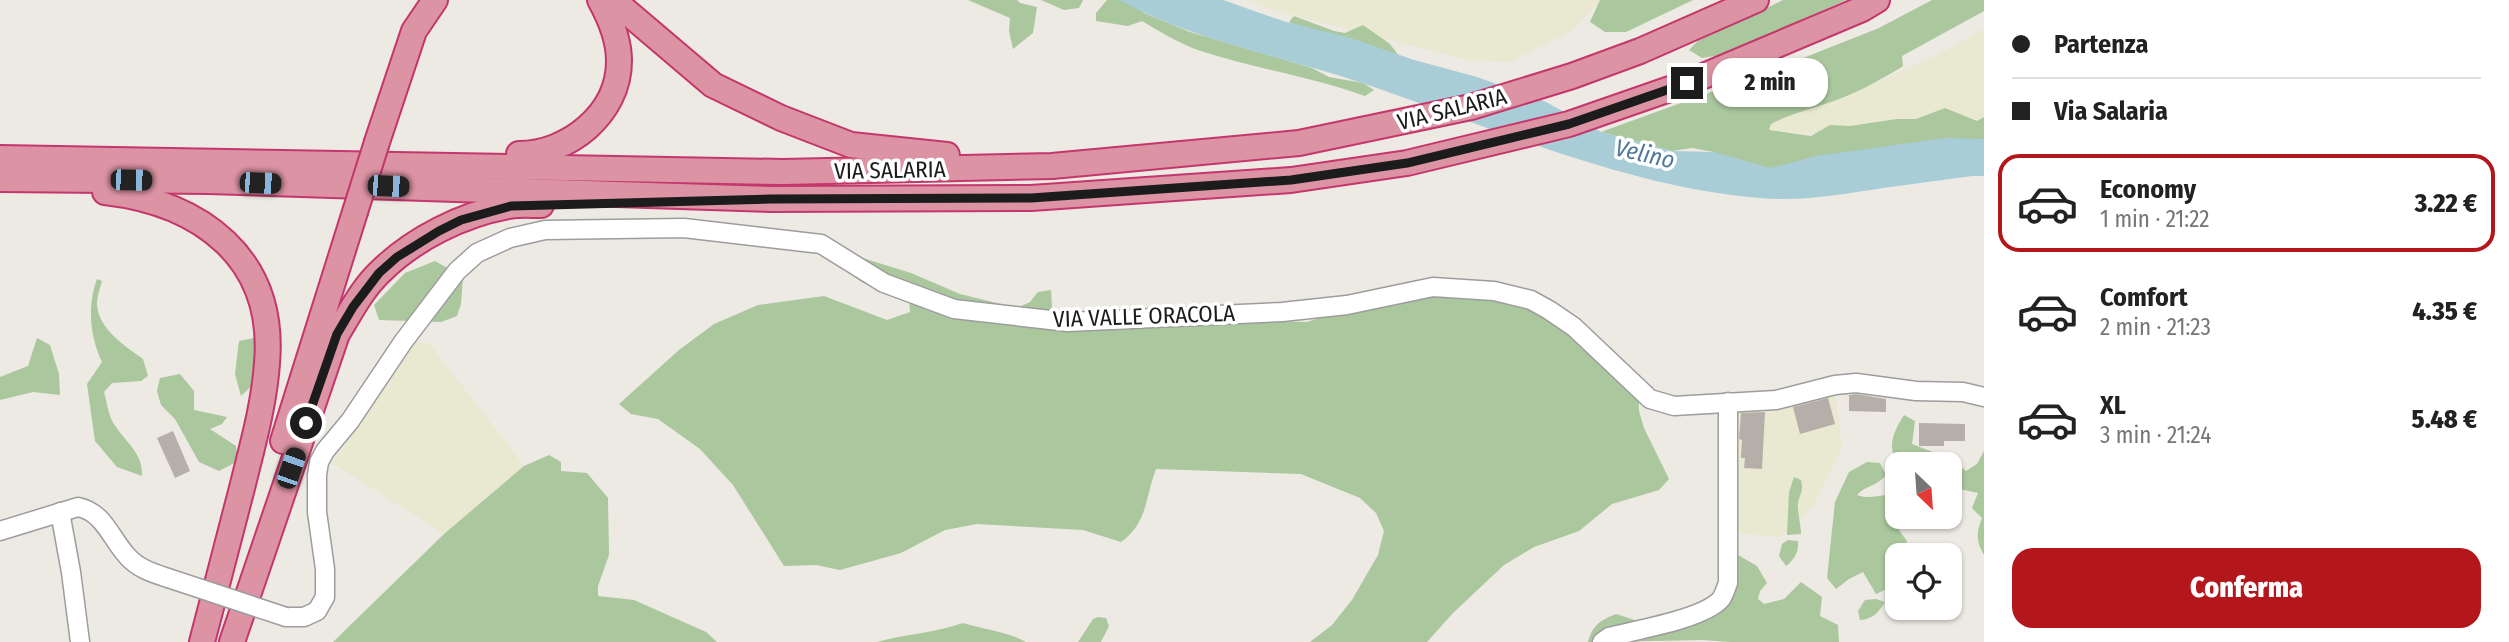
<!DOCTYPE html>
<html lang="it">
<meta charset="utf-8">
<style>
body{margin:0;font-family:"Fira Sans Condensed",sans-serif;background:#f6f6f6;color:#222;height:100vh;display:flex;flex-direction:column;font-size:26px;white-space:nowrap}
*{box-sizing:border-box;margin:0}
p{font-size:23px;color:#767676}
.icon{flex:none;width:38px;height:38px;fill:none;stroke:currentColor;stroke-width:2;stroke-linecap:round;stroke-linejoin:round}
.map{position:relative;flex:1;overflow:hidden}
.panel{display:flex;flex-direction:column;background:#fff;width:525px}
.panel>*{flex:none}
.guide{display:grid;align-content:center;height:154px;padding:0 28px;background:#fff}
.needle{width:46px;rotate:155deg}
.buttons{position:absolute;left:1885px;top:452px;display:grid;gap:14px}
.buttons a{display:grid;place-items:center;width:77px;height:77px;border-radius:14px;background:#fff;box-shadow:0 2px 5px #0004;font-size:35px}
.end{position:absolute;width:32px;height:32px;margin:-16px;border:9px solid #1c1c1c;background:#fff;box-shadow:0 0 0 4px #fff}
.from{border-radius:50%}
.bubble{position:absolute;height:49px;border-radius:21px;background:#fff;box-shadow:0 2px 5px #0004;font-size:23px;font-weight:800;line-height:49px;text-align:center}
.car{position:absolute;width:21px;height:42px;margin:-21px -10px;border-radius:9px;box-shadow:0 0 5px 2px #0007;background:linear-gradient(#222 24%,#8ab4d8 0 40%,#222 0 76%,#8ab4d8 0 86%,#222 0)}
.guide b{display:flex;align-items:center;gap:24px;height:66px;font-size:26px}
.guide b+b{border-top:2px solid #e0e0e0}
.guide i{width:18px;height:18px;background:#222}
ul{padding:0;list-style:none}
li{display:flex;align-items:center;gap:21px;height:98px;margin:0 14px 10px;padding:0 14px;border:4px solid transparent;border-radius:21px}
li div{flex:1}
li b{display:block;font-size:26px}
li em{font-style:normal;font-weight:800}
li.selected{border-color:#b3161b}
li>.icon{width:63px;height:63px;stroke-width:1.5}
.cta{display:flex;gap:14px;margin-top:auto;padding:14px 28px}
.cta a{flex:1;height:80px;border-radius:21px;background:#b3161b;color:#fff;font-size:28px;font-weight:800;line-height:80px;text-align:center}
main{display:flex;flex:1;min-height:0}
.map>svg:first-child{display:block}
</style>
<main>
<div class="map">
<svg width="1984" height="642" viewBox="0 0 1984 642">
<rect width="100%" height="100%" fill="#ede9e3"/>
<g fill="#e8e9d0">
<path d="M1248,0H1601L1572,31L1510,62L1468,60L1277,11Z"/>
<path d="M1984,29V124L1829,135L1769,131L1771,124L1793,113L1833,102L1875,83L1936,56Z"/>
<path d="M410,342L429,343L524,466L444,534L332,463L370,410Z"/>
<path d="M1835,390L1842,447L1814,505L1781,537L1736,533L1738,408L1785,407Z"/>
</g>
<g fill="#aac79d">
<path d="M968,0H1017L1020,3L1037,7L1033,33L1013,49L1009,31L1010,18Z"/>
<path d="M1041,0H1083L1079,8L1064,10Z"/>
<path d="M1107,0H1130L1144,13L1190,32L1312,68L1329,77L1363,83L1374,90L1365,96C1313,77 1257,69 1204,52C1182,45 1162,33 1142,21L1128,26L1096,21V13Z"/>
<path d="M1600,0H1693L1626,32H1605L1590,22Z"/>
<path d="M1783,0H1846L1721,55L1702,58L1689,50L1698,41Z"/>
<path d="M1932,0H1984V11L1902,56L1903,66C1881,80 1858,92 1834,101C1812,109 1792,113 1771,124L1769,130L1811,136L1830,125L1850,126L1897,119H1916L1945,108L1977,121L1984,117V151L1765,169L1739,165L1714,152L1692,148L1672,151L1601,132L1788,64L1879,28Z"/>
<path d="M1294,16L1334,31L1345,33L1363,25L1390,44L1402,60L1306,31L1289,22Z"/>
<path d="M856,256L911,273L960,294L1017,308L1030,302L1038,292L1051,290L1052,308L1046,316L1116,319L1154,308L1257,309L1269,321L1307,322L1339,311L1426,295L1500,298L1538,312L1638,376L1639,411L1644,428L1669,479L1659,490L1612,504L1579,531L1534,547L1504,565L1453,613L1427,642H1310L1332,625L1352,600L1378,555L1384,531L1376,513L1360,498L1301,474L1156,469C1145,497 1148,523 1121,542L1083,530L977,524L945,530L901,553L840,570L816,565L784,566L733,485L700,449L658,419L631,414L619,404L679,350L714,324L758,305L824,296L887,320L910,312L909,298L898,287C869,290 856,283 839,259Z"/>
<path d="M435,261L463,277L461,304L457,316L441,322L379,320L374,305L405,273Z"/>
<path d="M97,279L102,281C100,288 97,297 97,304C98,329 125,346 143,359L148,376L141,381L112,383L104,392C107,402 108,415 114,424C125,442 143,452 142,476L117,467L95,441L87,384L102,362C90,336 87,306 97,279Z"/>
<path d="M37,338L50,345L59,374L60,395L33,392L0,400V377L28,366Z"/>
<path d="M254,338L258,380L241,396L235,374L239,341Z"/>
<path d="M180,374L194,391V410L227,417L222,424L210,429L236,446L238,461L219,471L199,462L175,419L161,405L157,391L160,378Z"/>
<path d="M1904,415L1915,421L1912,444L1951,459L1966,471L1977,464L1984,451V555C1976,542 1976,532 1982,518L1972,508L1978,493L1950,487V464H1898C1886,447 1894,431 1904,415Z"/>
<path d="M549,455L561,462V471L587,473L608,498L609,555L598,586V596L634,600L706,632L717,642H333L444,534L524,466Z"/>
<path d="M1867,462L1880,463L1886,475C1876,487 1866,485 1857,495C1869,500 1884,494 1897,494V516L1915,517L1899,530L1907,541L1901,555H1897V572L1894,586L1876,594L1863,572L1849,579L1836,589L1827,578L1835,502L1849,472Z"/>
<path d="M1794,477L1801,480C1804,491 1800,493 1798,503C1797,511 1801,524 1801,534L1787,535L1789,492Z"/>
<path d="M1788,540L1798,541C1799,552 1794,560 1786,566L1779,556L1782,544Z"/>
<path d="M1738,555L1757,566L1767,583L1760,591L1758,599L1764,604L1784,599L1801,582L1822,597L1820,616L1838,625L1839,642H1730L1702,640L1608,642L1700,617L1734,576Z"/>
<path d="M1876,599L1885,602C1878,613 1873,619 1860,620L1858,611L1865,600Z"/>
<path d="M1616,614L1644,623L1597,642H1588C1592,626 1600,620 1616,614Z"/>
<path d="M1098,617L1106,618L1109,626L1101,642H1078L1093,619Z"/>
<path d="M963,623C985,630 1006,631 1026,642H877C906,634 935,633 963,623Z"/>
</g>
<path fill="#a8cdd6" d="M1119,0H1223L1283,21L1351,38L1414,60L1477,77L1546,102L1601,132L1672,151L1714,152L1771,168L1816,156L1945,138L1984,139V176H1972C1942,180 1913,184 1883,188C1842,194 1803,202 1761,198C1628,188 1491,127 1365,84C1283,56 1196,42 1119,0Z"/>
<g fill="#b5aea9">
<path d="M1856,394L1886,399V412L1849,411V395Z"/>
<path d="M1828,398L1835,424L1800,434L1793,407Z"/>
<path d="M1765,412L1762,469L1744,468L1745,458H1741L1742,440L1739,439L1741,413Z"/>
<path d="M1919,423L1965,424V441H1944V446H1919Z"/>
<path d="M173,431L190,471L175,478L157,438Z"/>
</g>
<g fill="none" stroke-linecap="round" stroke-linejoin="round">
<defs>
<g id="minor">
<path d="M60,512L71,572L80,642"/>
<path d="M0,531L78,507C104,512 111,539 128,557C139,569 153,573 168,578"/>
<path d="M286,617H304L317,611L325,597V569L317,512V475L319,462L325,451L350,421L403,342L457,271L477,253L510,238L545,230L684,228L821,244L884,283L954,309L1068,322L1282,312L1347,305L1433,287L1494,291L1531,300L1549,310L1574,327L1650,399L1674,406L1776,400L1835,385L1856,383L1916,391L1963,392L1984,397"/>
<path d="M1602,642L1609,637C1635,630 1704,619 1721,599C1724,595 1726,588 1728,583V402"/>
</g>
<g id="highway">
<path d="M613,0L713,85L781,118L851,145L947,155"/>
<path d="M377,142L414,31L435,0"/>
<path d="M519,154C568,154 619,114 619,61C619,41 610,18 600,0"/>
<path d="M0,158L783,172L1052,166L1299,143L1471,107L1572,76L1640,51L1756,0"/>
<path d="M0,179L209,181L771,199L1031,198L1291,180L1407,163L1569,124L1687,83L1862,9L1877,0"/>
<path d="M105,192C201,203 276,258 267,363C264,406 252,447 242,488C229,539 215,591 202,642"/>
<path d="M283,441L355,212"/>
<path d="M232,642L337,334C350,313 362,289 380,272C413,239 463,214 509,206C519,204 531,205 541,205"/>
</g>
</defs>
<use href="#minor" stroke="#9d9d9d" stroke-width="21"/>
<use href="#highway" stroke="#c4376c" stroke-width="28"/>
<use href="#minor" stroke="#fff" stroke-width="18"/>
<use href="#highway" stroke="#dc93a3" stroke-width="24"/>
<defs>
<path id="minor-bridge" d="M168,578L286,617"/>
<path id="highway-bridge" d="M355,212L377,142"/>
</defs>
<use href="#minor-bridge" stroke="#9d9d9d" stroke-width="21" stroke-linecap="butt"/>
<use href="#highway-bridge" stroke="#c4376c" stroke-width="28" stroke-linecap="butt"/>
<use href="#minor-bridge" stroke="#fff" stroke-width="18"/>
<use href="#highway-bridge" stroke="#dc93a3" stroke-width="24"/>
</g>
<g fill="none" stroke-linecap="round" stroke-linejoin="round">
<path stroke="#1c1c1c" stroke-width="9" d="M306,423L337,334L353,307L379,273L397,257L439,231L461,220L511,206L771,199L1031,198L1291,180L1407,163L1569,124L1687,83"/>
</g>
<g text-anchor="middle" stroke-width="7" stroke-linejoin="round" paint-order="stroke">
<g font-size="23" fill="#1c1c1c" stroke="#fff">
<text transform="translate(1452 109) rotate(-14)" y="8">VIA SALARIA</text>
<text transform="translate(890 170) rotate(-1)" y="8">VIA SALARIA</text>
<text transform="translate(1144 316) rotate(-2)" y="8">VIA VALLE ORACOLA</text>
</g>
<g font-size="24" font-style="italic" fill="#51789a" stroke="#fff">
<text transform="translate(1645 154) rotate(13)" y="8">Velino</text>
</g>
</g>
</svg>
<div class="buttons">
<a><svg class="needle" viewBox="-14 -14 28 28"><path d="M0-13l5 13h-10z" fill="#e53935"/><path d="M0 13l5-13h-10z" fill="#767676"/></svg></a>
<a><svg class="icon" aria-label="locate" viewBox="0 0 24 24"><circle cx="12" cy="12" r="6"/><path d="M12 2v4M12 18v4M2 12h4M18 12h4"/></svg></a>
</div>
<i class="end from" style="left:306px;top:423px"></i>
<i class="end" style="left:1687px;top:83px"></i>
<div class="bubble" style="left:1712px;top:58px;width:116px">2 min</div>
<i class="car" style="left:131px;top:180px;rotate:91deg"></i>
<i class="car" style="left:260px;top:183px;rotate:92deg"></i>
<i class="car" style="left:388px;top:186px;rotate:92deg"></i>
<i class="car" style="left:291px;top:468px;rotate:19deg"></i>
</div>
<section class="panel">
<div class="guide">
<b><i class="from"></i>Partenza</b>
<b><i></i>Via Salaria</b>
</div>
<ul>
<li class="selected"><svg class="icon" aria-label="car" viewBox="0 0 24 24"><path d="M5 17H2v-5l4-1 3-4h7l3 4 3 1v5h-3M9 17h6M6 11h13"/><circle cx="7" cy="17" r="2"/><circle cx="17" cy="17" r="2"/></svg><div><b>Economy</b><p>1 min · 21:22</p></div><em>3.22 €</em></li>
<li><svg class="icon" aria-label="car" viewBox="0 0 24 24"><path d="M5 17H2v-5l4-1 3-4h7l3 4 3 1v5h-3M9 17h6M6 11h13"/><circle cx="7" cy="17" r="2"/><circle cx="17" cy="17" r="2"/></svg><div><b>Comfort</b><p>2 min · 21:23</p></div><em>4.35 €</em></li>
<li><svg class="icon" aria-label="car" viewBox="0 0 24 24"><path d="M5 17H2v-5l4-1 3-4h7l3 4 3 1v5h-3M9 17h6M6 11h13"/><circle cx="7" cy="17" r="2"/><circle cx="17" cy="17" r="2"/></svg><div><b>XL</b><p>3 min · 21:24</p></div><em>5.48 €</em></li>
</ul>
<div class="cta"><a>Conferma</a></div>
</section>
</main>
